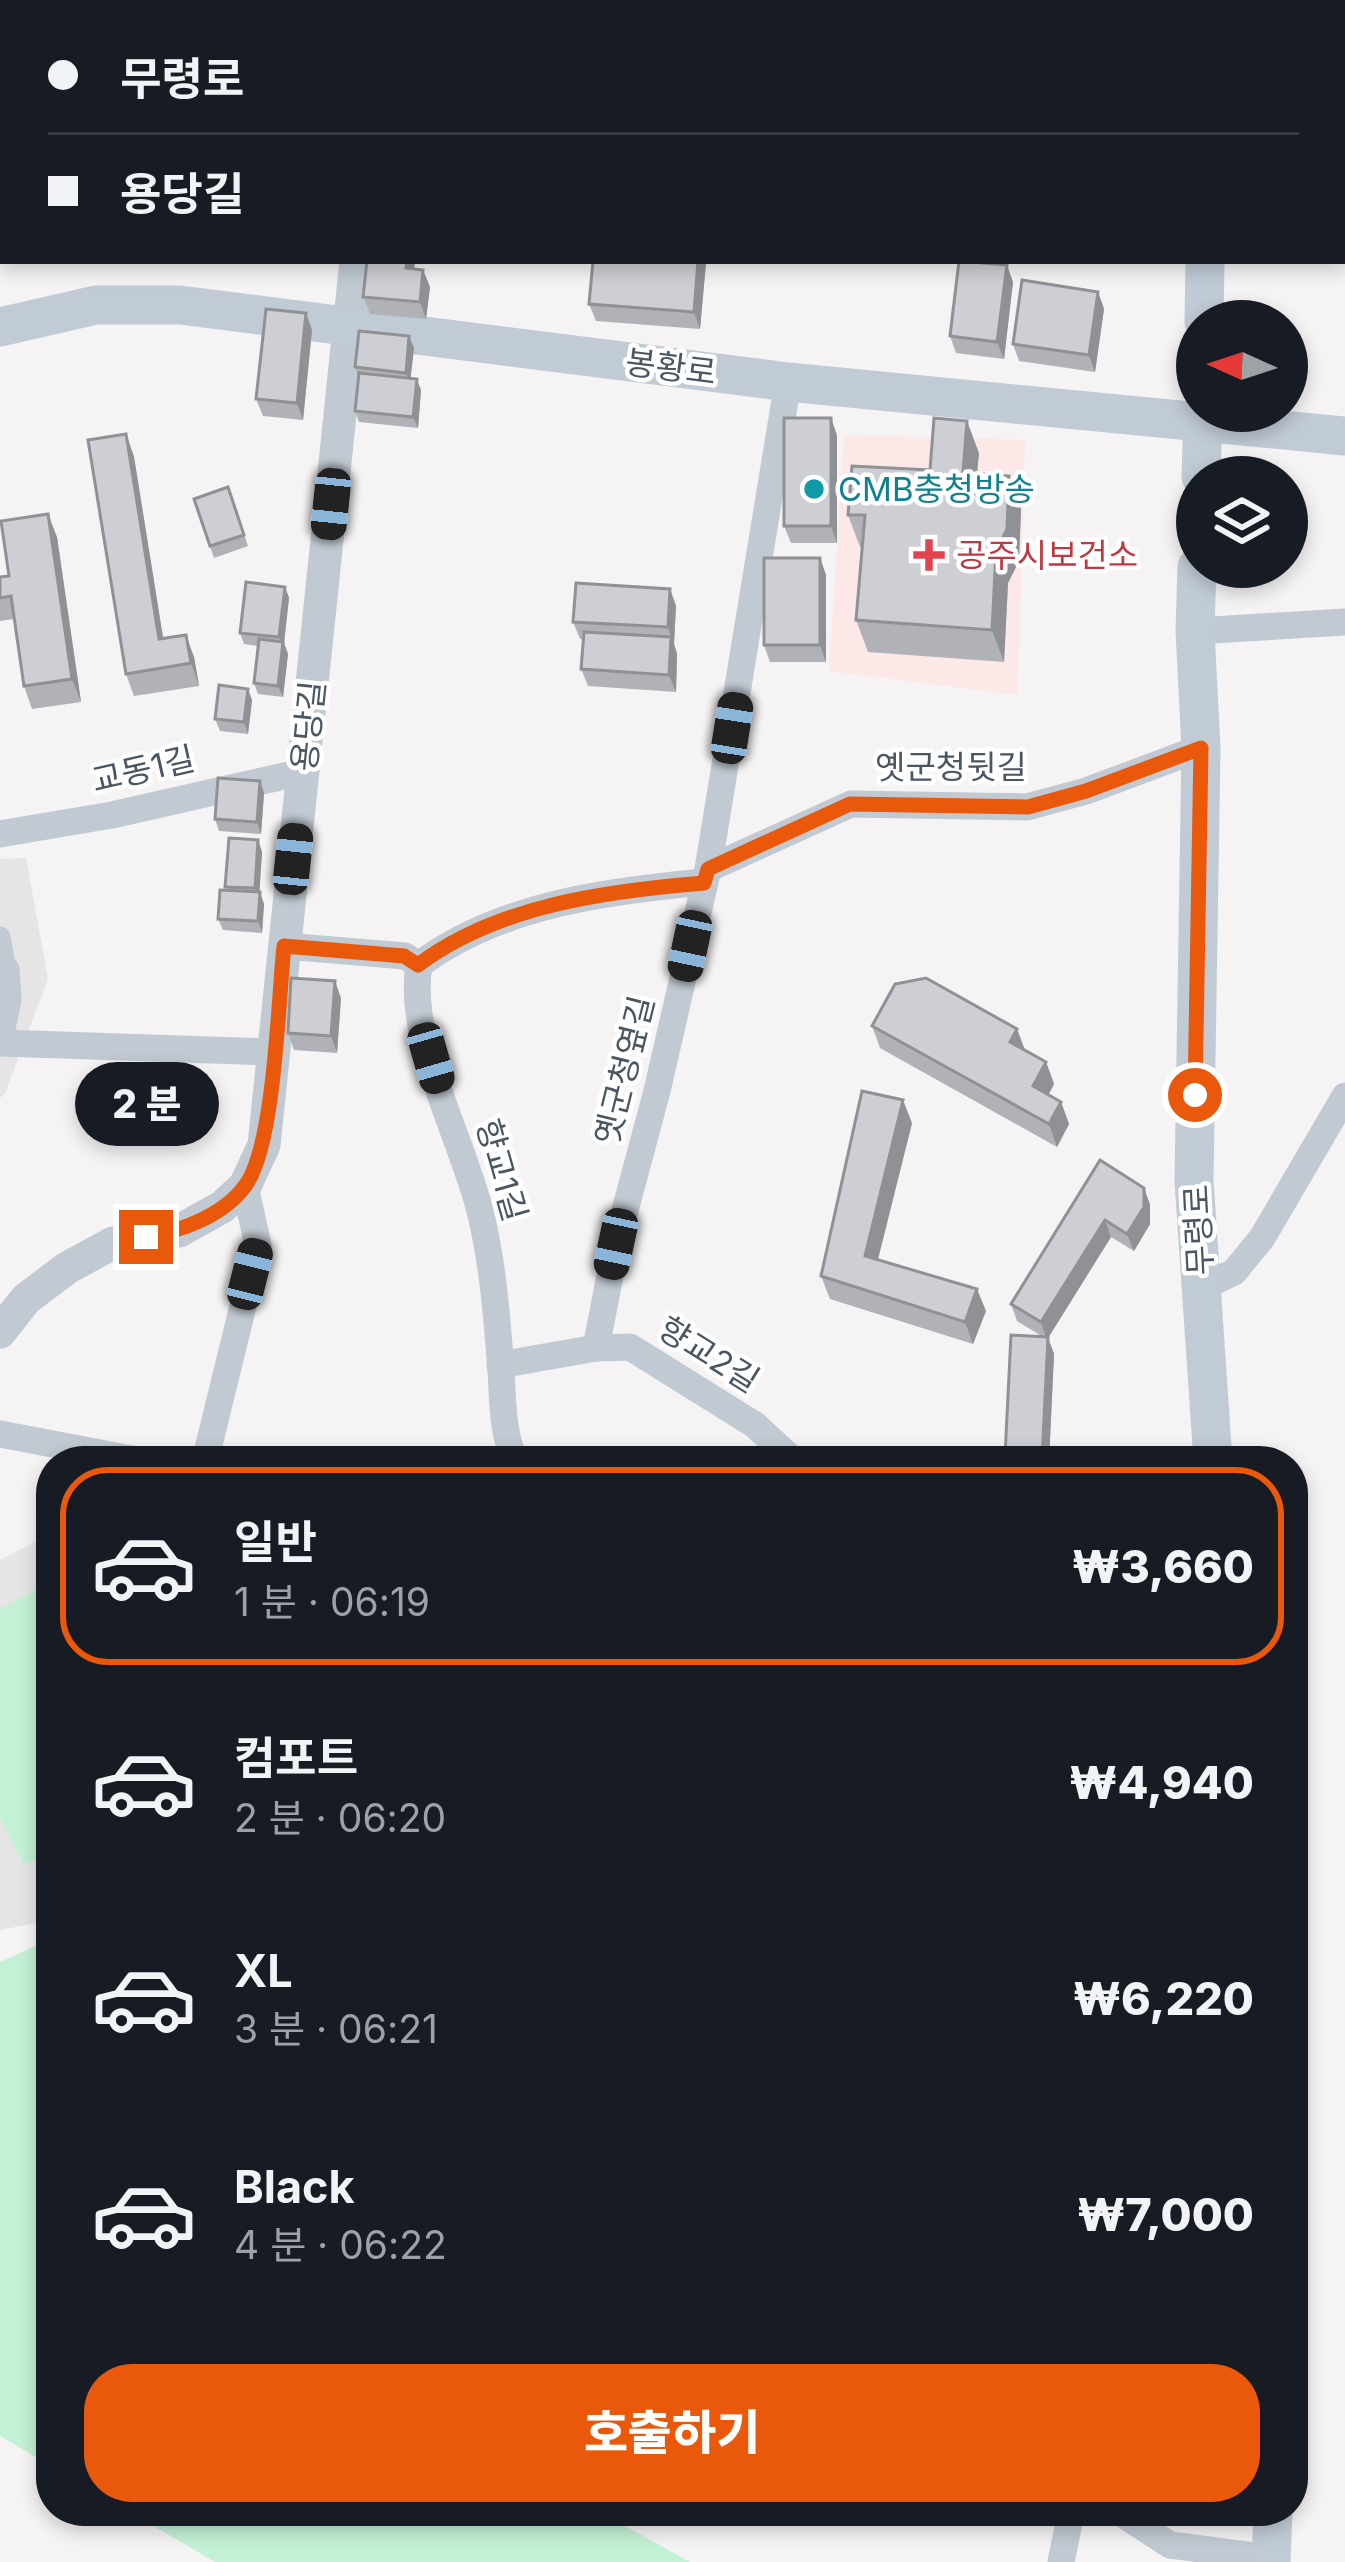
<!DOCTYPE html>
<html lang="ko">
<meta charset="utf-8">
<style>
body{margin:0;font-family:Inter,"Noto Sans KR",sans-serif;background:#242831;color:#f1f3f6;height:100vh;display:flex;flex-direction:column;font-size:45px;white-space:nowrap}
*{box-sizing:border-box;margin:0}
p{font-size:39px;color:#9ea1a6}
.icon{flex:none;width:66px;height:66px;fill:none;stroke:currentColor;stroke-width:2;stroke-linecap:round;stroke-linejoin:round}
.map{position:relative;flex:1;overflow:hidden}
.side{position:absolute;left:36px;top:1446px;width:1272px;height:1080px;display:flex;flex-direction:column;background:#171b24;border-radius:48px;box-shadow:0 6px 18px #0003}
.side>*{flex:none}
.banner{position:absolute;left:0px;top:0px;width:1347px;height:264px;box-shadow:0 6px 18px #0003;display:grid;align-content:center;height:264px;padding:0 48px;background:#171b24}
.needle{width:78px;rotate:273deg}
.controls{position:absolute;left:1176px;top:300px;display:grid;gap:24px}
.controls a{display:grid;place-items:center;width:132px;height:132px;border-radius:50%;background:#171b24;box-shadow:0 6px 18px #0003;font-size:60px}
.end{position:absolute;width:54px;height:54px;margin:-27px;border:15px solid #ea580c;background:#fff;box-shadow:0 0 0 6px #fff}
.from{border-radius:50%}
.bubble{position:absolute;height:84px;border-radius:42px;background:#171b24;box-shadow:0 6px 18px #0003;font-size:39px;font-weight:800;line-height:84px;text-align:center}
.car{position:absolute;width:36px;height:72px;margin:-36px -18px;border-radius:15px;box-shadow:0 0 9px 3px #0007;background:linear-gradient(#222 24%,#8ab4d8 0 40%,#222 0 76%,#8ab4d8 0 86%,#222 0)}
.banner b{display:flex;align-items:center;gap:42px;height:114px;font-size:45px}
.banner b+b{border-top:3px solid #363941}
.banner i{width:30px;height:30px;background:#f1f3f6}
ul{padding:21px 0 0;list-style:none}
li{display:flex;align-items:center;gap:36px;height:198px;margin:0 24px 18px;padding:0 24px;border:6px solid transparent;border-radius:48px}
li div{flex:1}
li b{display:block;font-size:45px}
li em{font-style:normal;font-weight:800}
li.current{border-color:#ea580c}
li>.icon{width:108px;height:108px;stroke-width:1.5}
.primary-button{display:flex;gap:24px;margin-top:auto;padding:24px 48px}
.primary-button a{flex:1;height:138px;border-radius:48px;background:#ea580c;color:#fff;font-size:48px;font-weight:800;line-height:138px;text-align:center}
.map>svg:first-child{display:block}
</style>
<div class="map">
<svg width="1345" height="2562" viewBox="0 0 1345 2562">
<rect width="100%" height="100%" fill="#f5f3f3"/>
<path fill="#fdf9ef" d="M0,0H873L3,3L0,84Z"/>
<g fill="#e6e4e5">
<path d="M26,858L48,979L5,1093L0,1098V859Z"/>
<path d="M51,1534V1920L0,1930V1560Z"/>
</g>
<path fill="#fce8e6" d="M844,435L1025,440L1018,695L829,671Z"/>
<g fill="#c3f1d5">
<path d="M51,1582V1851L24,1865L0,1818V1609Z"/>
<path d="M51,1939V2466L0,2436V1962Z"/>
<path d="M128,2511H598L690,2562H215Z"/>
</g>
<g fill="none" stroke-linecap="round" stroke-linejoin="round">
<g stroke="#c1cad2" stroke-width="21">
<path d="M842,0V3"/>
<path d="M0,937L6,970"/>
</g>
<g stroke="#c1cad2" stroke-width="27">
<path d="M1344,57H1345"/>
<path d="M0,220L3,219"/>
<path d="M1195,631L1345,622"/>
<path d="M0,834L112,815L302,772"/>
<path d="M708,869L851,804L1027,807L1086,791L1201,748"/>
<path d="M285,946L405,956L419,965"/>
<path d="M419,965C406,1039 464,1142 481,1215C493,1265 497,1319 501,1371C503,1402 502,1432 515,1461"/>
<path d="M419,965C498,905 607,891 704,882"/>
<path d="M0,1038L8,1000L6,970"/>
<path d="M0,1043L273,1052"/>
<path d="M1201,1288L1234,1272L1262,1238L1345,1096"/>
<path d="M596,1348L616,1244L657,1091L708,869L788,382"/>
<path d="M500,1365L596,1348L630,1347L755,1425L794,1461"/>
<path d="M0,1434L142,1461"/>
<path d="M205,1461L258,1245L245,1186"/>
<path d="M250,1461H262"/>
<path d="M1061,2511L1070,2518L1061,2562"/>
<path d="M1118,2511L1170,2545L1271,2558"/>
</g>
<g stroke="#c1cad2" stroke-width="33">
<path d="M378,3L379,0"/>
<path d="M0,1332L26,1299L67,1268L113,1243L179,1231L222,1207L245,1186L264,1145L356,261"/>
</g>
<g stroke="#c1cbd6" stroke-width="39">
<path d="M1207,0V3"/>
<path d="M1204,321L1205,261"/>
<path d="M0,327L96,305H180L788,382L1345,436"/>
<path d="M1201,477L1203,411"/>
<path d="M1197,567L1195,631L1201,748L1194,1181L1213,1461"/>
<path d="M1271,2562L1273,2511"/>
</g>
</g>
<g fill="#b0b2b7">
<path d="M415,261L414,269L423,270L430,287L426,319L370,314L363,297Z"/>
<path d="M706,263L700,329L596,321L589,304Z"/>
<path d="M1013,282L1004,359L956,353L950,336Z"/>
<path d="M1098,292L1104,309L1095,372L1019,361L1013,344Z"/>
<path d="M306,313L312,330L303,420L263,416L256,399Z"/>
<path d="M414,348L410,378L421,390L418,428L359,422L355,411L358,376L355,367Z"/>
<path d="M126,434L134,457L163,638L194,657L199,686L134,696L126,674Z"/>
<path d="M837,435V543H791L784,526Z"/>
<path d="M979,453L977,473L1021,508L1019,561L1008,583L1004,662L868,652L856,620L862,547H860L848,515Z"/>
<path d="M228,487L248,546L214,558L194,499Z"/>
<path d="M57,537L81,702L32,709L24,686L14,619L0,621V577L9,576Z"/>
<path d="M820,558L826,575V662H770L764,645Z"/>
<path d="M285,587L289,598L284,643L288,654L283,697L258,694L254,683L258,646L244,644L240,633Z"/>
<path d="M670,589L676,606L674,644L677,654L676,692L588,686L581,669L583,639H580L573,622Z"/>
<path d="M252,700L248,734L220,731L215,719Z"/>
<path d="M260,781L264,793L261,834L219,831L215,819Z"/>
<path d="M258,840L262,852L259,892L264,904L262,933L223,930L218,919L227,890L225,887Z"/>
<path d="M341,998L337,1053L294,1050L288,1033Z"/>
<path d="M872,1026L1017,1029L1025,1050L1046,1062L1054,1084L1049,1094L1061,1102L1069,1124L1057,1147L880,1048Z"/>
<path d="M912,1123L878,1260L986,1311L973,1344L830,1299L821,1276Z"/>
<path d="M1144,1188L1150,1205V1224L1134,1251L1111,1237L1048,1338L1054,1354L1049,1461H1007L1005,1456L1043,1337L1017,1321L1011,1304Z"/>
</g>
<g fill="#909195">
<path d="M407,261H415L412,285L406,268Z"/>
<path d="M698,261H705L706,263L700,329L694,312Z"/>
<path d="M1007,265L1013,282L1004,359L997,342Z"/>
<path d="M423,270L430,287L426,319L420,302Z"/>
<path d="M1098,292L1104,309L1095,372L1089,355Z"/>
<path d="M306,313L312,330L303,420L297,403Z"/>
<path d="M409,336L414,348L410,384L406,373Z"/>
<path d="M417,379L421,390L418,428L413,417Z"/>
<path d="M831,418L837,435V543L831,526Z"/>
<path d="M967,421L979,453L974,504L963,472Z"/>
<path d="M126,434L134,457L167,662L159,639Z"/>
<path d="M1009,476L1021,508L1019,561L1008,583L1004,662L992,630L996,551Z"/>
<path d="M48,514L57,537L81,702L72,679Z"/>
<path d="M820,558L826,575V662L820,645Z"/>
<path d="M285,587L289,598L284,643L288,654L283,697L278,686L283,648L279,637Z"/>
<path d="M670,589L676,606L674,644L677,654L676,692L669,675L671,637L668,627Z"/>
<path d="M186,635L194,657L199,686L191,663Z"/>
<path d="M248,689L252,700L248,734L244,722Z"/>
<path d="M260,781L264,793L261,834L257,822Z"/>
<path d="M258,840L262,852L259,900L255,888Z"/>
<path d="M260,892L264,904L262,933L258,921Z"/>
<path d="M335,981L341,998L337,1053L331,1036Z"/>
<path d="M1017,1029L1025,1051L1010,1042Z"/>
<path d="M1046,1062L1054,1084L1041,1108L1033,1086Z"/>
<path d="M903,1100L912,1123L873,1278L865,1256Z"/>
<path d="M1061,1102L1069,1124L1057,1147L1049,1124Z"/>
<path d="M1144,1188L1150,1205V1224L1134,1251L1127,1234Z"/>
<path d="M1105,1220L1111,1237L1048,1338L1054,1354L1049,1461H1043L1047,1340L1041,1322Z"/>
<path d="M977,1289L986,1311L973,1344L965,1322Z"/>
</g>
<g fill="#cdcfd5" stroke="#909195" stroke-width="3">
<path d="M1344,124H1345L1344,229Z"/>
<path d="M367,261H407L406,268L423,270L420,302L363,297Z"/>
<path d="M593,261H698L694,312L589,304Z"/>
<path d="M959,261L1007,265L997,342L950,336Z"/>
<path d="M1022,280L1098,292L1089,355L1013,344Z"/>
<path d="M266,309L306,313L297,403L256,399Z"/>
<path d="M359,331L409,336L406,373L355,367Z"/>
<path d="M359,373L417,379L413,417L355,411Z"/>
<rect x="784" y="418" width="47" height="108"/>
<path d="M934,418L967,421L963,472L1009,476L1007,529L996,551L992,630L856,620L865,515H848L852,466L930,470Z"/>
<path d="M126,434L159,639L186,635L191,663L126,674L88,440Z"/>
<path d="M228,487L244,535L210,546L194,499Z"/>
<path d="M48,514L72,679L24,686L11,596L0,598V577L9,576L1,521Z"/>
<rect x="764" y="558" width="56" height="87"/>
<path d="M246,582L285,587L279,637L240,633Z"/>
<path d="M576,583L670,589L668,627L573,622Z"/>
<path d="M584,632L671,637L669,675L581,669Z"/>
<path d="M259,639L283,642L278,686L254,683Z"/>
<path d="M219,685L248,689L244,722L215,719Z"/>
<path d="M218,778L260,781L257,822L215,819Z"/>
<path d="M229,838L258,840L255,888L225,887Z"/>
<path d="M220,890L260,892L258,921L218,919Z"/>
<path d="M291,978L335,981L331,1036L288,1033Z"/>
<path d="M926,978L1017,1029L1010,1042L1046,1062L1033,1086L1061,1102L1049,1124L872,1026L895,984Z"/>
<path d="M862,1091L903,1100L865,1256L977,1289L965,1322L821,1276Z"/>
<path d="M1100,1160L1144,1188V1207L1127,1234L1105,1220L1041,1322L1011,1304Z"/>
<path d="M1011,1335L1048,1337L1042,1458L1005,1456Z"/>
</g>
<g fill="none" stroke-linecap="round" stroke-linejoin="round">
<path stroke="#ea580c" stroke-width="15" d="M146,1237C181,1231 223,1216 245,1186C275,1146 278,1001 284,946L404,956L418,965C498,905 607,891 704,883L708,869L850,804L1028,807L1086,791L1201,748L1195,1095"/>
</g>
<circle fill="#0f9aa8" stroke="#fff" stroke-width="4.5" cx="814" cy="489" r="12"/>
<path fill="#e0444e" stroke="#fff" stroke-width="4.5" d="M923 537h12v12h12v12h-12v12h-12v-12h-12v-12h12z"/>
<g text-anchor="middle" stroke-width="9" stroke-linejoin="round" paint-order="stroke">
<g font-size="33" fill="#4a5661" stroke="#fff">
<text transform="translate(671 367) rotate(7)" y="12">봉황로</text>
<text transform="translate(308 726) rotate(-84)" y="12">용당길</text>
<text x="951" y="779">옛군청뒷길</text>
<text transform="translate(143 769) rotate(-13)" y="12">교동1길</text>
<text transform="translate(624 1070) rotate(-76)" y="12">옛군청옆길</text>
<text transform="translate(502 1170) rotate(74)" y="12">향교1길</text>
<text transform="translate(1198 1230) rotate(-93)" y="12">무령로</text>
<text transform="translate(709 1354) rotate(32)" y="12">향교2길</text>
</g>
<g font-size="33" fill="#0d838f" stroke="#fff" text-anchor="start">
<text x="838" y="501">CMB충청방송</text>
</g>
<g font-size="33" fill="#be3a42" stroke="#fff" text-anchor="start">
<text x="956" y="567">공주시보건소</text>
</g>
</g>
</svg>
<div class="controls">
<a><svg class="needle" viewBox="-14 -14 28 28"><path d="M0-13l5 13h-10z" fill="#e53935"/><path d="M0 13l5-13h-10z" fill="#9ea1a6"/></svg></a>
<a><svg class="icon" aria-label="layers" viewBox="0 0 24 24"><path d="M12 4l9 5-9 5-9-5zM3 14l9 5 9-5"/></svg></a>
</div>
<i class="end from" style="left:1195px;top:1095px"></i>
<i class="end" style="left:146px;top:1237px"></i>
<div class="bubble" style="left:75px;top:1062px;width:144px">2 분</div>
<i class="car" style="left:331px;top:504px;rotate:186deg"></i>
<i class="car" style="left:732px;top:728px;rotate:9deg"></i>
<i class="car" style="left:293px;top:859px;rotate:6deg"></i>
<i class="car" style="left:690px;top:946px;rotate:192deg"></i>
<i class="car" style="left:431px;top:1058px;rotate:164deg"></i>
<i class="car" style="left:616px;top:1244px;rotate:192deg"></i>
<i class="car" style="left:250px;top:1274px;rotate:14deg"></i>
<div class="banner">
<b><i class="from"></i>무령로</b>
<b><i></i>용당길</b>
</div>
<section class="side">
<ul>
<li class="current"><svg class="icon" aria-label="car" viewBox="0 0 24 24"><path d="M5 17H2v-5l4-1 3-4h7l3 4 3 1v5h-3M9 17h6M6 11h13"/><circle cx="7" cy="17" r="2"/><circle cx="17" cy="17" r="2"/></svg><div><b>일반</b><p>1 분 · 06:19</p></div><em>₩3,660</em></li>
<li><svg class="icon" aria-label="car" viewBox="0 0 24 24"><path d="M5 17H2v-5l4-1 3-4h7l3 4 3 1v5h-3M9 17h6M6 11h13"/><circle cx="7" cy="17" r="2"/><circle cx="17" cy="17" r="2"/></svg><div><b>컴포트</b><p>2 분 · 06:20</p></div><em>₩4,940</em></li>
<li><svg class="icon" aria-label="car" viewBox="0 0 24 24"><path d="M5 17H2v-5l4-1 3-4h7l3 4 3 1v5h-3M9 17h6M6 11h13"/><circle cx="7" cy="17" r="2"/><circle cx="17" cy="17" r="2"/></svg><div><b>XL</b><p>3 분 · 06:21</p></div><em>₩6,220</em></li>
<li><svg class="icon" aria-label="car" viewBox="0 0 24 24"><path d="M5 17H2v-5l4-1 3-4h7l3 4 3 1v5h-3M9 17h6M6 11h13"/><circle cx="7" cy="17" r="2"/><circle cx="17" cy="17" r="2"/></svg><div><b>Black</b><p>4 분 · 06:22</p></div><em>₩7,000</em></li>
</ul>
<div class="primary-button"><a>호출하기</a></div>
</section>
</div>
